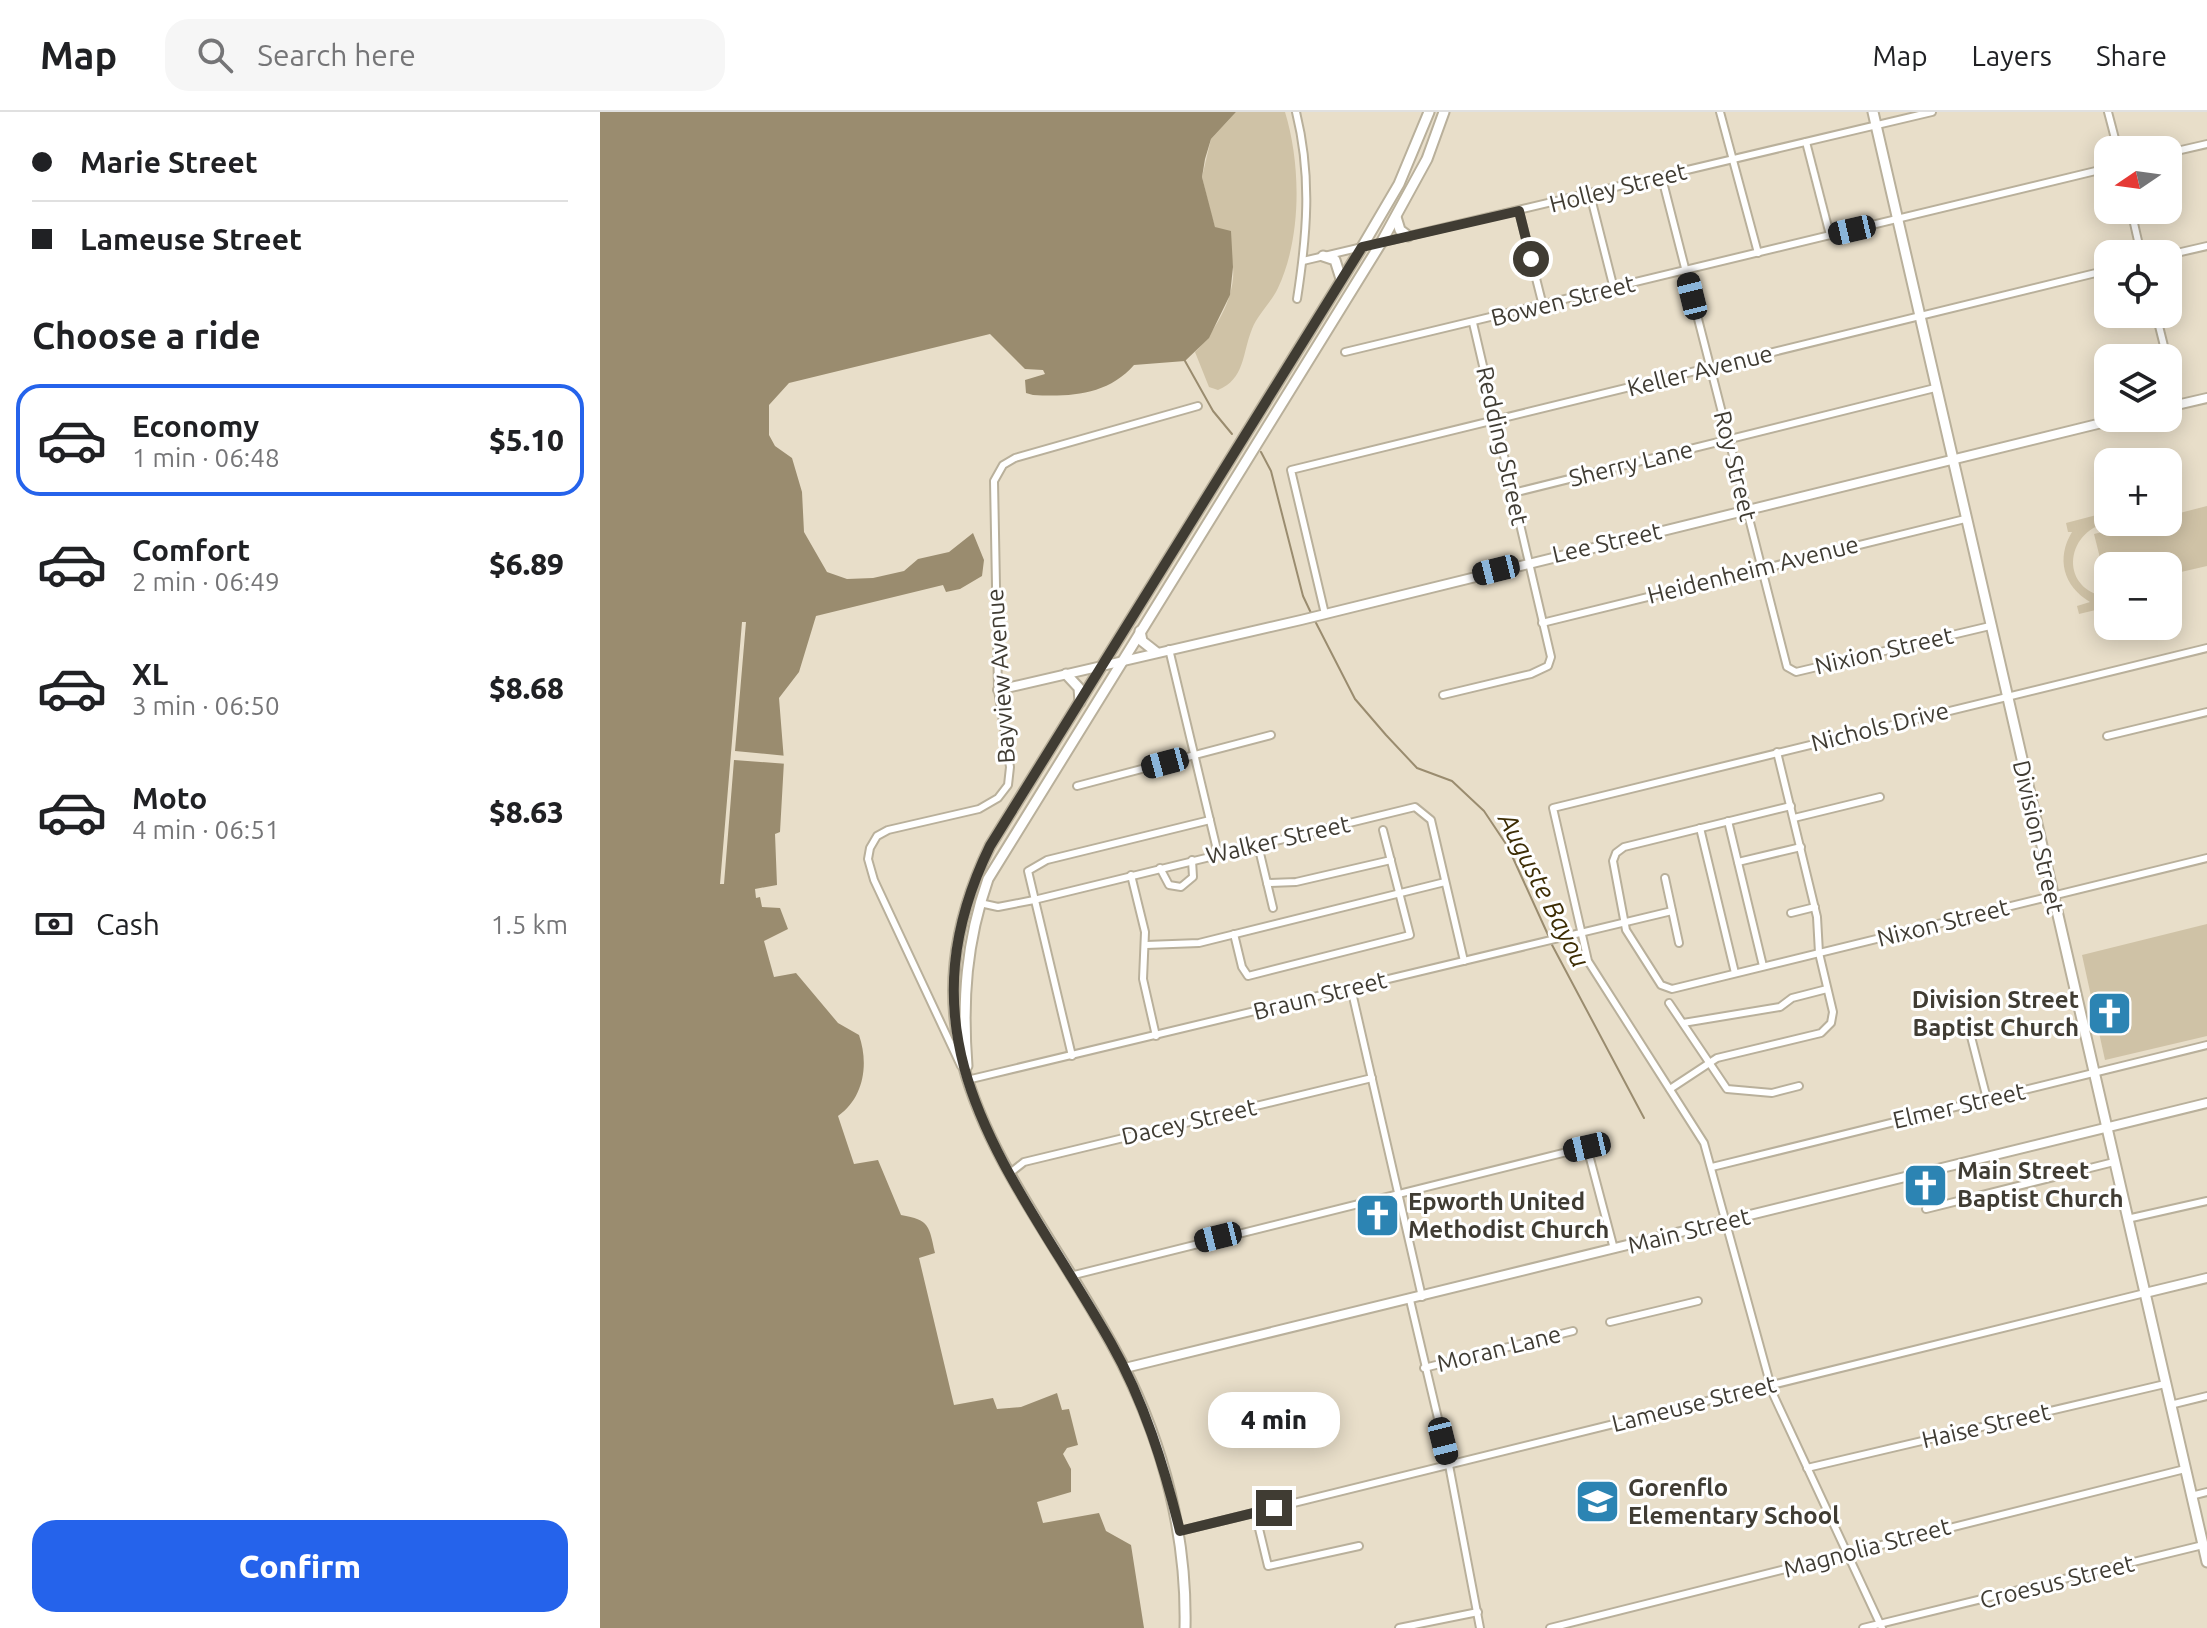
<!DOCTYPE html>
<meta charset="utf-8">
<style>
body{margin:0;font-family:Ubuntu,sans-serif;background:#f6f6f6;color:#202124;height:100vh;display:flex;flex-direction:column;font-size:30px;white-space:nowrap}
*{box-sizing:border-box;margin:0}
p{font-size:26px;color:#757577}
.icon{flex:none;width:44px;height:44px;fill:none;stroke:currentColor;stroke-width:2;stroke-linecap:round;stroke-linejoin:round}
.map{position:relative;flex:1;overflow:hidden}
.side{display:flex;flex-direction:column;background:#fff;width:600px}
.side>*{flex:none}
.top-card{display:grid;align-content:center;height:176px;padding:0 32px;background:#fff}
.needle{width:52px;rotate:257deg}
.controls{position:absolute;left:1494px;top:24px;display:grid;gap:16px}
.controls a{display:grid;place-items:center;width:88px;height:88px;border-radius:16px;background:#fff;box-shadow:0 4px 20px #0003;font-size:40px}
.end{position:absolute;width:36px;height:36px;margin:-18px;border:10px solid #403c33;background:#fff;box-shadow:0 0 0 4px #fff}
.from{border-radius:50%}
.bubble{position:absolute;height:56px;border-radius:24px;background:#fff;box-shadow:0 4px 20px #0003;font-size:26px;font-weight:800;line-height:56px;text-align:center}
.car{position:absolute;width:24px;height:48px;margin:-24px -12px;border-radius:10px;box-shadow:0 0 6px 2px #0007;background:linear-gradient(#222 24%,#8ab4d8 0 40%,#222 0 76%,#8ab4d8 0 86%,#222 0)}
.top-card b{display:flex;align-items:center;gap:28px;height:76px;font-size:30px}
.top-card b+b{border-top:2px solid #e0e0e0}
.top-card i{width:20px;height:20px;background:#202124}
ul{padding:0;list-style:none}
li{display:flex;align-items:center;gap:24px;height:112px;margin:0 16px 12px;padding:0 16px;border:4px solid transparent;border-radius:24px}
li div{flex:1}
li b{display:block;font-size:30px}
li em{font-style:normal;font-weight:800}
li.current{border-color:#2563eb}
li>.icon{width:72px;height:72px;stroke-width:1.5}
h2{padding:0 32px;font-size:36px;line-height:96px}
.pay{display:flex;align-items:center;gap:20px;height:88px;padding:0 32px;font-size:30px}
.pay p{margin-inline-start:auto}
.primary-button{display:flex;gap:16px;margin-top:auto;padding:16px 32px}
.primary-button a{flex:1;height:92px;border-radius:24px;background:#2563eb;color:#fff;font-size:32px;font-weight:800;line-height:92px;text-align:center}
header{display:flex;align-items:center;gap:48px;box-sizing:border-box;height:112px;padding:0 40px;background:#fff;border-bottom:2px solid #e0e0e0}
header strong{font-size:38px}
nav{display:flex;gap:44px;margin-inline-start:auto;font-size:28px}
.search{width:560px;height:72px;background:#f6f6f6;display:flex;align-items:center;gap:20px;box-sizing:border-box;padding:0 28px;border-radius:24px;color:#757577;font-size:30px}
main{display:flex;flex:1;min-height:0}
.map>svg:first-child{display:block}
</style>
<header>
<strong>Map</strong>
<div class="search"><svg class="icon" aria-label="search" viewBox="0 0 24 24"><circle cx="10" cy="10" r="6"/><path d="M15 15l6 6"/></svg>Search here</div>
<nav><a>Map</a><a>Layers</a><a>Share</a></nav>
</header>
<main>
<section class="side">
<div class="top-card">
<b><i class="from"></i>Marie Street</b>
<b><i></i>Lameuse Street</b>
</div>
<h2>Choose a ride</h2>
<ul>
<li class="current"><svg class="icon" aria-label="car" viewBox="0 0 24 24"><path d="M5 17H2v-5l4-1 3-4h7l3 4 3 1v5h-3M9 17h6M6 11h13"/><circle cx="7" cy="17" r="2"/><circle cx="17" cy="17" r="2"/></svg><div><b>Economy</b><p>1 min · 06:48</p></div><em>$5.10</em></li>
<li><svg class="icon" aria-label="car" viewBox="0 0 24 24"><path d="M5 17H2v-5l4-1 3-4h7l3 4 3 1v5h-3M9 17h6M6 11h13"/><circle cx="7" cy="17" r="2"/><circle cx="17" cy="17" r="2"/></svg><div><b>Comfort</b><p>2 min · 06:49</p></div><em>$6.89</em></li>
<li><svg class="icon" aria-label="car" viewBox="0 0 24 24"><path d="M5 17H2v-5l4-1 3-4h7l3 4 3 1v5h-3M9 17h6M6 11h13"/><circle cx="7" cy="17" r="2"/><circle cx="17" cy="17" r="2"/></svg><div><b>XL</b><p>3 min · 06:50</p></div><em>$8.68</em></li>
<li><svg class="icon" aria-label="car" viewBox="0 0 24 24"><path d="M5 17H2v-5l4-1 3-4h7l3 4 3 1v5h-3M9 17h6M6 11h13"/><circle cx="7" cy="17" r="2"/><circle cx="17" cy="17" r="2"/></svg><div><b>Moto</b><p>4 min · 06:51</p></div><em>$8.63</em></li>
</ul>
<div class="pay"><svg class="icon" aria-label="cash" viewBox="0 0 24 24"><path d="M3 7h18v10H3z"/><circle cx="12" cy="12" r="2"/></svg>Cash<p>1.5 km</p></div>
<div class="primary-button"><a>Confirm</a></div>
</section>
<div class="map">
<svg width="1607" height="1516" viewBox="0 0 1607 1516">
<rect width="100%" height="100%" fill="#e8dec9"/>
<g fill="#cfc2a6">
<path d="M636,0H685C701,52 702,125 678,176C671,191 658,202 652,217C642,242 645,267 618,278L609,275L595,240C615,220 636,184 633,155C632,143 625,130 621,119L615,115L611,102L602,65L611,27Z"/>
<path d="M1607,394V454L1568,463V454H1508V478L1494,422L1544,410H1568V404Z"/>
<path d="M1508,400V410C1463,421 1460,479 1508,485V495L1479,502L1477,494L1490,490C1463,474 1456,446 1472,420H1468L1466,411Z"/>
<path d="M1607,812V924L1505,948L1482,843Z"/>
</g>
<path fill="#9a8c6f" d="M0,0H636L611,27L605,47L602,65L615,115L631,119L633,155L630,183L609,226L585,249L534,253C508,283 470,285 433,283L426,281L425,268L445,262L443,258L425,257L390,222L189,271L169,293V323L175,334L192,346L202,380L204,420L227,460L247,467L273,466L304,459L318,447L349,440L373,421L384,448L382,464L360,477L346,480L343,473L216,504L199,560L179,586L184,649L180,720L175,722L177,773L155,777L156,786L160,785L162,795L180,796L188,817L164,829L174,865L196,861L238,911L259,923C269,952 264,986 238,1004L254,1052L278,1048L301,1103C330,1108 329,1114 335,1141L319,1146L354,1293L393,1286L397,1297L421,1295L457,1281L462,1298L469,1297L478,1333L467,1336L463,1342L471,1357V1380L437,1390L443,1411L499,1401L506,1419L531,1433L544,1516H0Z"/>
<path fill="#e8dec9" d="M142,510H146L135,639L187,644L188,652L134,648L124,772H120Z"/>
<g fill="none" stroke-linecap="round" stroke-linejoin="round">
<g stroke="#9a8c6f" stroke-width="2">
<path d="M585,249L613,299L632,322"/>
<path d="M661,340L671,359L703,484L711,501"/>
<path d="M714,507L755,587L786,623L817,656L852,669L884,699L908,735L949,825"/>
<path d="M951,831L1044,1006"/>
</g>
<defs>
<g id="minor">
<path d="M696,0C712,64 707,123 697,187"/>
<path d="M1120,0L1158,141"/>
<path d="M1508,0L1518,38"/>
<path d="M1206,30L1230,123"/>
<path d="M1568,41L1607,32"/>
<path d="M1062,66L1187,555L1196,560L1390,514"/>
<path d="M990,82L1014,177"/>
<path d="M1531,98L1541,142"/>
<path d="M919,99L943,194"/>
<path d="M1568,143L1607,134"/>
<path d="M703,149L1332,0"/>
<path d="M1556,202L1567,246"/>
<path d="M745,240L1508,56"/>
<path d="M1568,252L1578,293"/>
<path d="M913,381L1335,276"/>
<path d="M725,502L691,358L1508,158"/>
<path d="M942,511L1365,407"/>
<path d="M569,537L618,742"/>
<path d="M843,583L931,562L948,554L951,545L873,211"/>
<path d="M1507,624L1607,600"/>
<path d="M477,674L671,623"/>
<path d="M1191,694L1024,735L1016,741L1013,749L1026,818L1061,873L1072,877L1607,746"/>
<path d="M1194,706L1280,685"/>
<path d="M1128,709L1163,854"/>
<path d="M1100,716L1135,861"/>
<path d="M658,733L673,796"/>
<path d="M1138,750L1201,735"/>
<path d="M560,756L569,773L581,775L593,765L592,748"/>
<path d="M531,763L545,820L543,867L556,924"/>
<path d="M1065,766L1079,831"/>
<path d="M667,771L696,770L791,748"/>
<path d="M380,791L398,795L434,788L815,695L831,708L864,849"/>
<path d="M1191,801L1215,795"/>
<path d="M634,822L642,855L648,864L810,823L783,718"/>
<path d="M546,833L599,831L845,770"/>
<path d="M751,876L822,1185"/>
<path d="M1069,891L1127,977L1172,981L1199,974"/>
<path d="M1083,911L1180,895L1192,886L1227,877"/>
<path d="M1368,913L1387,987"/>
<path d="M472,944L428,759L447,748L610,708"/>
<path d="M361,954L274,768L268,747L270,736L277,724L288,718L379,697L398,686L408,673L410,655L398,578L394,369L403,353L415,346L598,294"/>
<path d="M367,968L1072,799"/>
<path d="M1070,977L1117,946L1221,921L1231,911L1233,900L1219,841L1217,805L1177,640"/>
<path d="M1112,1055L1607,933"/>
<path d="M410,1061L424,1050L772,966"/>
<path d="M1326,1097L1514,1050"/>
<path d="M1527,1107L1607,1089"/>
<path d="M470,1164L987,1035L1014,1137"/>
<path d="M810,1188L849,1353L880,1516"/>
<path d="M1010,1210L1098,1189"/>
<path d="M824,1256L973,1219"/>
<path d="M1570,1293L1607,1284"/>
<path d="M1207,1356L1565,1272"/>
<path d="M1591,1384L1607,1380"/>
<path d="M655,1400L668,1454L759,1434"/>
<path d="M580,1419L1545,1181"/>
<path d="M799,1516L878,1500"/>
<path d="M950,1516L1585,1357"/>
<path d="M1263,1516L1603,1433"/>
<path d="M1282,1516L1173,1282L1104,1031L988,849L953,696L1607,536"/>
</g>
<g id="tertiary">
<path d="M1568,295L1607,286"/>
<path d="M398,578L701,508L1522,306"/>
<path d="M1545,1181L1607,1166"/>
<path d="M525,1256L1607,991"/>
</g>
<g id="secondary">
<path d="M1273,0L1607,1450"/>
<path d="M796,105L800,118L808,124"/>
<path d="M723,144L735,148L741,167"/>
<path d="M540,519L542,529L556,540"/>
<path d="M466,562L479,576L480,590"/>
<path d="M367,954C362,888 366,830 388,767L781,131L827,47L844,0"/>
<path d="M585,1516C587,1425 564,1334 523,1253C431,1074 285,951 390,734L762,135L799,72L829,0"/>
</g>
</defs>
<use href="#minor" stroke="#b9b09b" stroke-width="10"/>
<use href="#tertiary" stroke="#b9b09b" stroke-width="12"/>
<use href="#secondary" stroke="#b9b09b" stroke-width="13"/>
<use href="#minor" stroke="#fff" stroke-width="6"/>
<use href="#tertiary" stroke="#fff" stroke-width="8"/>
<use href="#secondary" stroke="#fff" stroke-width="9"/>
</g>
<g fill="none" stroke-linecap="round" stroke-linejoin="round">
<path stroke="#403c33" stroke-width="10" d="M674,1396L580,1419C564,1354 544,1289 511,1231C416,1063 291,938 390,734L762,135L919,99L931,147"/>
</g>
<defs>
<symbol id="church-square" viewBox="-11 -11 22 22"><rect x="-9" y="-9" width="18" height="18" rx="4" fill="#2c84b3" stroke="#fff"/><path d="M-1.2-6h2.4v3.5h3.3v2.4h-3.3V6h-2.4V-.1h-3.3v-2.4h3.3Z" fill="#fff"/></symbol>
<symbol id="school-square" viewBox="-11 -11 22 22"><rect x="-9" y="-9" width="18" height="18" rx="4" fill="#2c84b3" stroke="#fff"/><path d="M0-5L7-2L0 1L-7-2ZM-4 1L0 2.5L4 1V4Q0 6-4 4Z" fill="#fff"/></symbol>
</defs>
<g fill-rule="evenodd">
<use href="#church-square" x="1484" y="876" width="51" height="51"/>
<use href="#church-square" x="1300" y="1048" width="51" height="51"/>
<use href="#church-square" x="752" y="1078" width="51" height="51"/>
<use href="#school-square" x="972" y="1364" width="51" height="51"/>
</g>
<g text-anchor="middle" stroke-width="6" stroke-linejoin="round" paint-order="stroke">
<g font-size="24" fill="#403c33" stroke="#fff">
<text transform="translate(1018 76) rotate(-14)" y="8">Holley Street</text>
<text transform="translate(963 189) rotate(-14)" y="8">Bowen Street</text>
<text transform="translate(1100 259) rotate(-14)" y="8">Keller Avenue</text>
<text transform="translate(902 334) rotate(77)" y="8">Redding Street</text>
<text transform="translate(1031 352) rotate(-14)" y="8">Sherry Lane</text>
<text transform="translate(1135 354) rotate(76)" y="8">Roy Street</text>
<text transform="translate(1007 431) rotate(-13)" y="8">Lee Street</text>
<text transform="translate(1153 458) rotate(-14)" y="8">Heidenheim Avenue</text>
<text transform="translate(1284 539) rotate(-13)" y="8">Nixion Street</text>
<text transform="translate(401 564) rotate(-94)" y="8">Bayview Avenue</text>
<text transform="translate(1280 615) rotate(-14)" y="8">Nichols Drive</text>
<text transform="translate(1438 725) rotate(77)" y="8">Division Street</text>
<text transform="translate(678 728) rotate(-13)" y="8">Walker Street</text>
<text transform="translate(1343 811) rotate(-14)" y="8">Nixon Street</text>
<text transform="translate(720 884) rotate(-14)" y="8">Braun Street</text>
<text transform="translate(1359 994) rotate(-13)" y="8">Elmer Street</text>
<text transform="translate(589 1010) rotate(-13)" y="8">Dacey Street</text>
<text transform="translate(1089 1119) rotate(-14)" y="8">Main Street</text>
<text transform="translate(899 1237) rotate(-14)" y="8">Moran Lane</text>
<text transform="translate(1094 1292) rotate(-14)" y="8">Lameuse Street</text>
<text transform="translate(1386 1314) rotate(-13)" y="8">Haise Street</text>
<text transform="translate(1267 1436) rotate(-15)" y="8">Magnolia Street</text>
<text transform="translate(1457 1470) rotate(-14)" y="8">Croesus Street</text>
</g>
<g font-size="24" font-weight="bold" fill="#403c33" stroke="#fff" text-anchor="start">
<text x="1479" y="896" text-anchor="end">Division Street<tspan x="1479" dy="28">Baptist Church</tspan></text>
<text x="1357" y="1067">Main Street<tspan x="1357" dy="28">Baptist Church</tspan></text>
<text x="808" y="1098">Epworth United<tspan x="808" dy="28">Methodist Church</tspan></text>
<text x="1028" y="1384">Gorenflo<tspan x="1028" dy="28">Elementary School</tspan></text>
</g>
<g font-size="26" font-style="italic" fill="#3d2d04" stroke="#fff">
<text transform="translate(944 778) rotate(63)" y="9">Auguste Bayou</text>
</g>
</g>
</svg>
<div class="controls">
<a><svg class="needle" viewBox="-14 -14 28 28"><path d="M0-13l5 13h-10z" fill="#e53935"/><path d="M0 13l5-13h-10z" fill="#757577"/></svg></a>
<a><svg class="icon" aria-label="locate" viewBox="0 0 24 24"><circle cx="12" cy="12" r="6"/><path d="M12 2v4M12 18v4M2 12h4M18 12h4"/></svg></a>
<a><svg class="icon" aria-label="layers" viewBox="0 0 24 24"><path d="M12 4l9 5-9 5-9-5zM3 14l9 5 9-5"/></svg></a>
<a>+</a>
<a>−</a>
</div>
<i class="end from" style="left:931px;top:147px"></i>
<i class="end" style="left:674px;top:1396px"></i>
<div class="bubble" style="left:608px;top:1280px;width:132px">4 min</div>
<i class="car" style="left:1252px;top:118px;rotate:257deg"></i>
<i class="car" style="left:1092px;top:184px;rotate:346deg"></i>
<i class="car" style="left:896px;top:458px;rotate:256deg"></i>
<i class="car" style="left:565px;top:651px;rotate:255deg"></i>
<i class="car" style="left:987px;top:1035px;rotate:257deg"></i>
<i class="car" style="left:618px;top:1125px;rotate:256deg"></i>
<i class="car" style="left:843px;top:1329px;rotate:166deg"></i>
</div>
</main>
